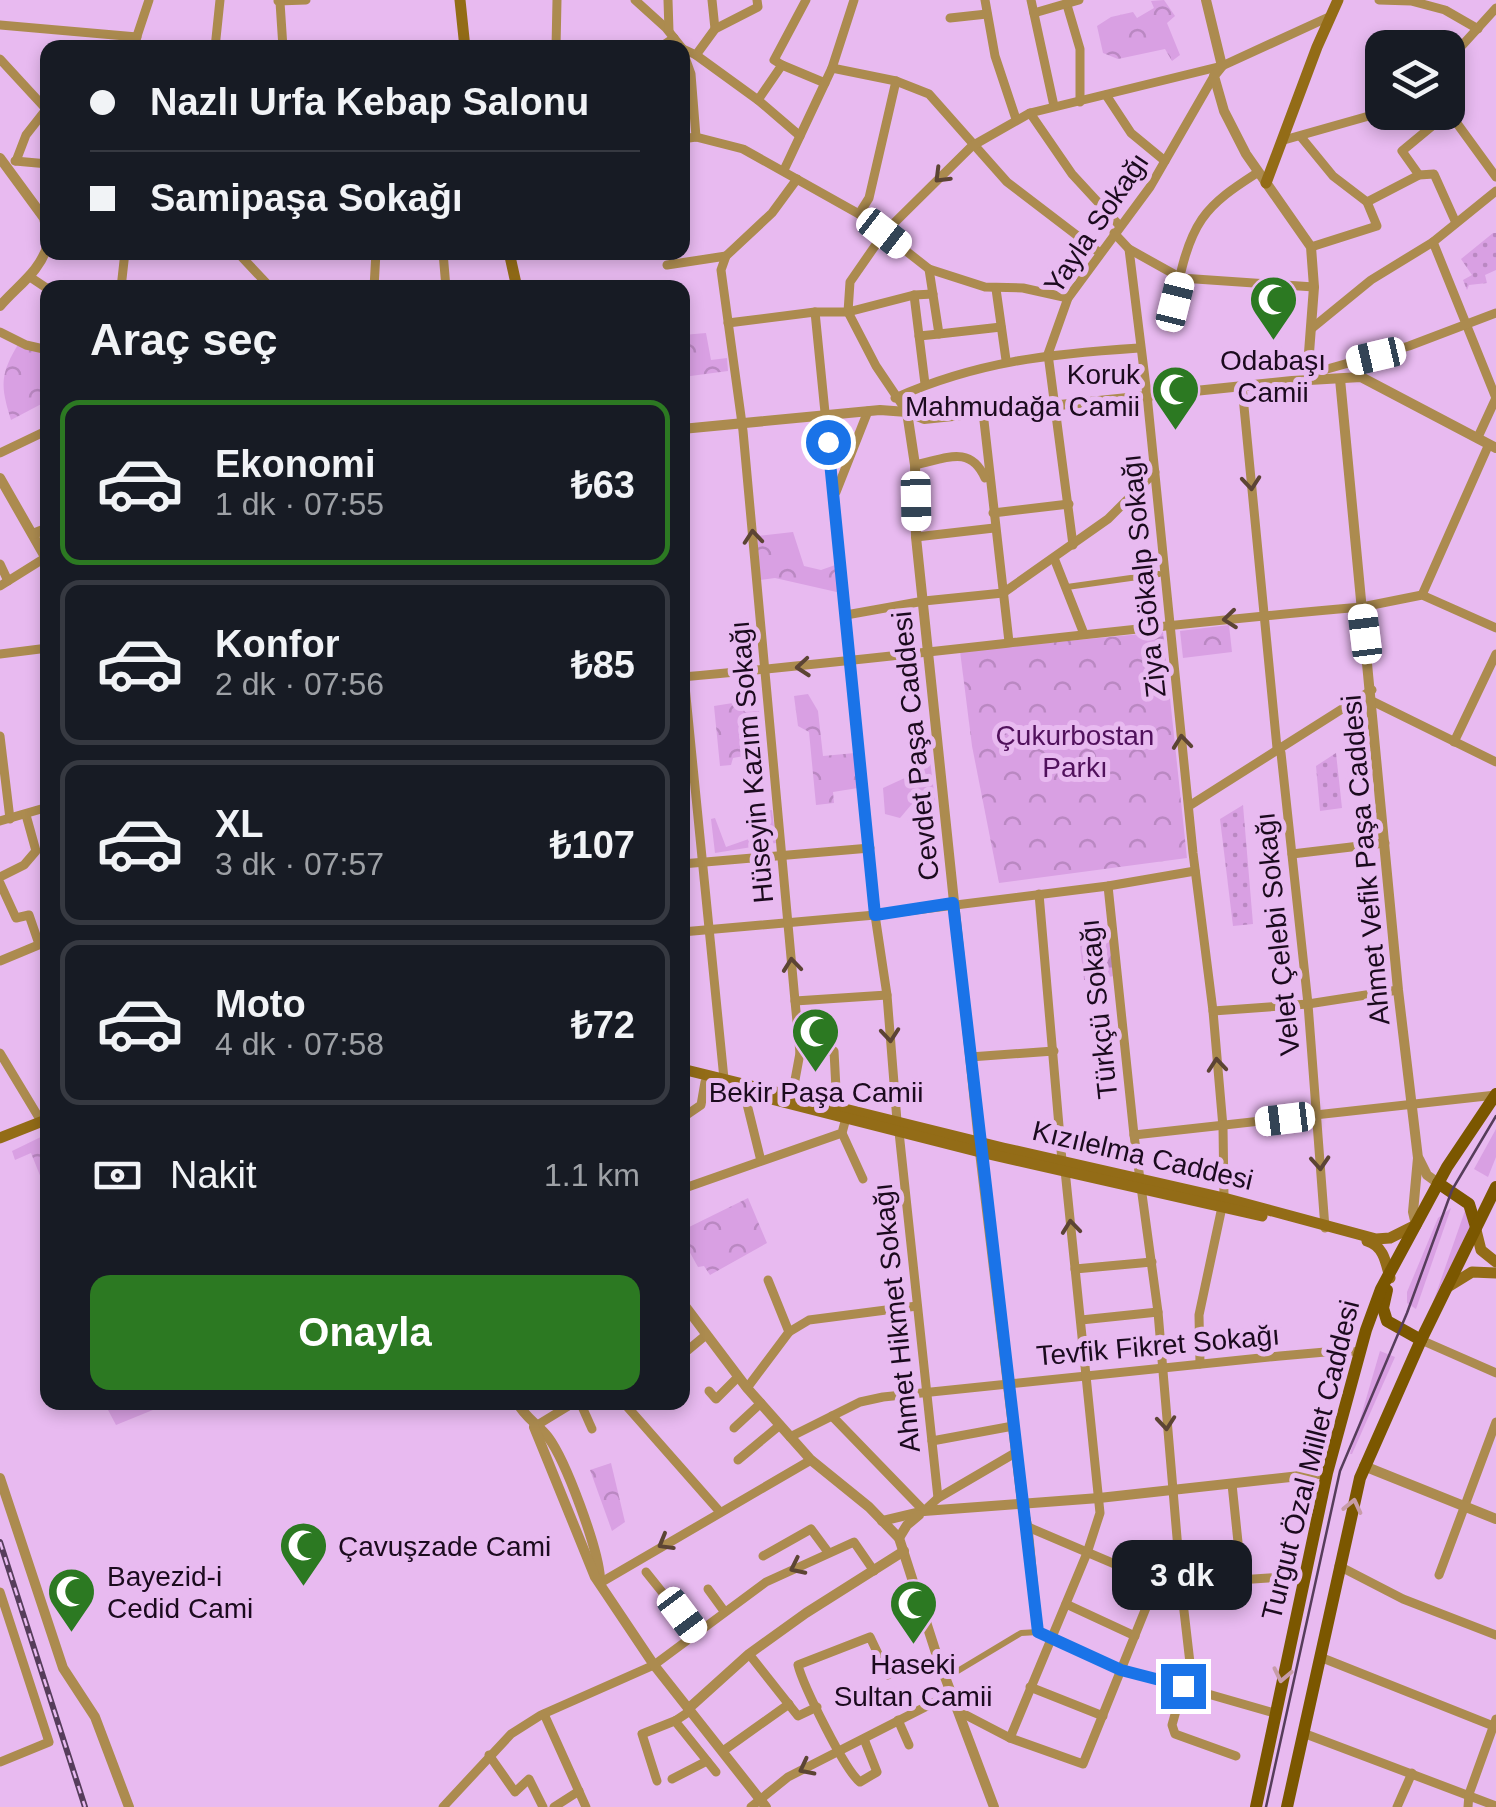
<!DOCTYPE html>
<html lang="tr">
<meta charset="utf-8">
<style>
body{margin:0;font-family:Helvetica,sans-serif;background:#20242c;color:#f1f3f6;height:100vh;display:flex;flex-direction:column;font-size:38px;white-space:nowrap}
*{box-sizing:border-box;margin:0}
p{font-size:32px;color:#9ea1a6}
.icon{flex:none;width:55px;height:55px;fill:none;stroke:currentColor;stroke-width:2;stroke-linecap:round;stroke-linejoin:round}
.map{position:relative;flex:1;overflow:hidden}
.sheet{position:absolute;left:40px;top:280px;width:650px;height:1130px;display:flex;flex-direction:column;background:#171b24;border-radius:20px;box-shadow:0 5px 15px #0003}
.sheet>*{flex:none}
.top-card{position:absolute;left:40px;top:40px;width:650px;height:220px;border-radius:20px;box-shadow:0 5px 15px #0003;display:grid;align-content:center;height:220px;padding:0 50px;background:#171b24}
.controls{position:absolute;left:1365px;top:30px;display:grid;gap:20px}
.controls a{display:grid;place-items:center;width:100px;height:100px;border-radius:20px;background:#171b24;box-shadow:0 5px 15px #0003;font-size:50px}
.end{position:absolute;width:45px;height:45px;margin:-22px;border:12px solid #1a73e8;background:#fff;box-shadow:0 0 0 5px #fff}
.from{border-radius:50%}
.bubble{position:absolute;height:70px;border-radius:20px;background:#171b24;box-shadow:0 5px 15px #0003;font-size:32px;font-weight:600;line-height:70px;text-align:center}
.car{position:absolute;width:30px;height:60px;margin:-30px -15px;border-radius:12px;box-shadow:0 0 8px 2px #0007;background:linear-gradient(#fff 24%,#345 0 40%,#fff 0 76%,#345 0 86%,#fff 0)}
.top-card b{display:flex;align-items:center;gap:35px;height:95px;font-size:38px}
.top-card b+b{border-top:2px solid #363941}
.top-card i{width:25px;height:25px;background:#f1f3f6}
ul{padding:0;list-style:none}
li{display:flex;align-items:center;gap:30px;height:165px;margin:0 20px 15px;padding:0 30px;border:5px solid #363941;border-radius:20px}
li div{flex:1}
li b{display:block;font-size:38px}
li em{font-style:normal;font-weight:600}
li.active{border-color:#2c7922}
li>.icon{width:90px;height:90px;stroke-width:1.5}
h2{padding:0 50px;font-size:45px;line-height:120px}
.pay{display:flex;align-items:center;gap:25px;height:110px;padding:0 50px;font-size:38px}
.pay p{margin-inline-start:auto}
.action{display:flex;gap:20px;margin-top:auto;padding:20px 50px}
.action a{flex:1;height:115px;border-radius:20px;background:#2c7922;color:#fff;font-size:40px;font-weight:600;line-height:115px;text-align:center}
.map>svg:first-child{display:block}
</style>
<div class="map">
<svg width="1496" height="1807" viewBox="0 0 1496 1807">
<defs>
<pattern id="forest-firs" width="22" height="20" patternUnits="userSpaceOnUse" patternTransform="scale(2.5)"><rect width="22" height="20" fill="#d9a0e3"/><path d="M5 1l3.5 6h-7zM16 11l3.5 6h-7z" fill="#ba88c2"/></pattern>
<pattern id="park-crowns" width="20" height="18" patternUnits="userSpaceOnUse" patternTransform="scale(2.5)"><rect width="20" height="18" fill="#d9a0e3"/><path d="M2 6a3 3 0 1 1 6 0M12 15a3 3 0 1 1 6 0" fill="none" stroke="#ba88c2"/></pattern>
<pattern id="garden-dots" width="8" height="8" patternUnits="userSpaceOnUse" patternTransform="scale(2.5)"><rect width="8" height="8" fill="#d9a0e3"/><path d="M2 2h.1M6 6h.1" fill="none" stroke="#ba88c2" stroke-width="1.8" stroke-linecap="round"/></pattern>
</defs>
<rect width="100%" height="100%" fill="#e8baf0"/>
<g fill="#d9a0e3">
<path d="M912,734L927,735L935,801L911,805L900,818L885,814L883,788L907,777Z"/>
<path d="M772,810L776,843L715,853L711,819L715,818L726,847L763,834L755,813Z"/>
<path d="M1496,1129V1157L1488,1177L1474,1169Z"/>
<path d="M1467,1205L1476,1218L1430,1311Z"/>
<path d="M1451,1208L1416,1309L1407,1303V1292L1438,1218Z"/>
<path d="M1380,1351L1395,1357L1352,1454H1350Z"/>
</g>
<path fill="url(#forest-firs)" d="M1111,942L1115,976L1084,980L1080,946Z"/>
<g fill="url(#park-crowns)">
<path d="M1164,0L1175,16L1167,23L1180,55L1172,61L1165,49L1118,59L1103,53L1097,26L1111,17L1133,12L1137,18L1154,8L1151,1Z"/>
<path d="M706,333L711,360L727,358L728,371L683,377V335Z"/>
<path d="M19,343L47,352V401L11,420C0,385 0,374 19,343Z"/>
<path d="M793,532L804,566L821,570L838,564L841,593L775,578L760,580L757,536Z"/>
<path d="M1229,625L1232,652L1183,658L1180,631Z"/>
<path d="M1163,632L1187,858L999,883L972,746L960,651Z"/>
<path d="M808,694L818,711L823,756L855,753L858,788L833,792L834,803L816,805L809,732L798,726L794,696Z"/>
<path d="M739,702L745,712L759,711L763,747L744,749V756L733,758L731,765L720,766L714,706Z"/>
<path d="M47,1134V1193L31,1153L15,1160L12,1151Z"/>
<path d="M748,1198L767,1243L710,1275L704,1266L698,1267L683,1240V1230Z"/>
<path d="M110,1403V1402L170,1403L116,1425L107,1408Z"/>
<path d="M611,1463L625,1522L612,1531L590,1470Z"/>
</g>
<g fill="url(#garden-dots)">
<path d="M1493,233H1496V270L1485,275L1487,283L1469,285L1467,290L1463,280L1472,275L1461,259Z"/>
<path d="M1336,753L1342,808L1320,811L1316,766Z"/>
<path d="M1243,805L1253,924L1233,926L1220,819Z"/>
</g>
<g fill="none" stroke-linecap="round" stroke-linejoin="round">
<g stroke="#ac8b4f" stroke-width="6">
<path d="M1067,587L1159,574"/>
<path d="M946,1678L1021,1633L1038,1632"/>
</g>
<g stroke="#ac8b4f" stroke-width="9">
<path d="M635,0L666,28L682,48"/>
<path d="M668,0L669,31"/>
<path d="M712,0L715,29"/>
<path d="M985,0L995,56L1016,119"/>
<path d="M1031,0L1054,106"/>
<path d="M1379,0L1411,1L1445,10L1478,29"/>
<path d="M278,1L306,0"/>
<path d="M280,2L283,48"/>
<path d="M1067,5L1080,49V102"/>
<path d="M1034,13L1079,0"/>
<path d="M950,18L987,14"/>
<path d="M0,25L137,37"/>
<path d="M1406,43L1421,48"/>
<path d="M133,48L149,0"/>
<path d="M215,48L220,0"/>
<path d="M556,48L557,0"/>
<path d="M659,48L674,38"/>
<path d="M682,49L691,74L696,137"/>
<path d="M683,49L696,55L715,29L758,7L757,0"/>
<path d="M696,55L758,100L800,136"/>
<path d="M0,59L46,109"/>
<path d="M1448,61L1496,8"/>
<path d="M782,65L825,83"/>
<path d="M832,68L896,81L929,94L1007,182L1100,253"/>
<path d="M1106,95L1131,133L1165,161"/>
<path d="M758,100L782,65L774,60L806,0"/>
<path d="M1448,111L1496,177"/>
<path d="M1030,113L1072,174L1119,225"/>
<path d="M1301,137L1333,176L1367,202L1377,226L1311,247"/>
<path d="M682,139L696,137L743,149L859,214L929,269L985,287L1023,288L1068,298"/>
<path d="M1284,140L1383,112"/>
<path d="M15,161L48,164"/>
<path d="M16,161L26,135L48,107"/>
<path d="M784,170L832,68L854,0"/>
<path d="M1419,175L1402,151L1449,112"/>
<path d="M1367,202L1419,175L1434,174L1456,223"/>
<path d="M859,214L869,198L896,81"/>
<path d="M1114,233L1129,249L1181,278L1314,287"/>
<path d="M1433,242L1496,398L1478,437"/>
<path d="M1129,249L1147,395L1193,853L1213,1011L1223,1127L1224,1198"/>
<path d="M237,252L271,288"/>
<path d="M443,252L446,288"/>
<path d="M667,265L726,256"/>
<path d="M30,277L48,289"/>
<path d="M121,288L125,252"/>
<path d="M374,288L376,252"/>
<path d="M996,289L1006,360"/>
<path d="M914,295L925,384"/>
<path d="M815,312L875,915L887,995L897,1121"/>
<path d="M728,323L815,312H848L914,295L933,294"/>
<path d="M1169,327C1177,294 1182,248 1202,219C1216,199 1237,186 1257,173"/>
<path d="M1311,329L1371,280L1433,242L1496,191"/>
<path d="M0,332L26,345L48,350"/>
<path d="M939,334L1001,327"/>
<path d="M919,336L939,334L929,269"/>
<path d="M1313,373L1409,346L1496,313"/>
<path d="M1242,386L1277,748L1281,753L1308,1004L1325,1228"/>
<path d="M895,398C978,361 1050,354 1139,348"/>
<path d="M907,412L876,366L848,312L850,282L884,233L972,146L1030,113L1222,66L1331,16"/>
<path d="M983,412L1009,642"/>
<path d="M0,453L48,430"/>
<path d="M915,465C945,459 970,444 985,478"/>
<path d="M836,492L868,411"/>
<path d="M993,513L1069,504"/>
<path d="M916,537L994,528"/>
<path d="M1073,545L1048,354L1068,298L1150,187L1214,76"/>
<path d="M1054,558L1084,634"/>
<path d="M0,564L8,581"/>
<path d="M0,586L48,556"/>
<path d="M1422,595L1489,444"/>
<path d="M846,615L924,601L1003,593L1108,519L1155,472"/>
<path d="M0,654L48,648"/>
<path d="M682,656L724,1079"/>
<path d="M682,677C909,657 1135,626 1362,607L1422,595L1496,628"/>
<path d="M1372,701L1496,762"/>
<path d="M0,736L10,819"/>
<path d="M1454,742L1496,654"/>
<path d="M1189,806L1372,690"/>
<path d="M0,821L48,807"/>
<path d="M1292,854L1385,843"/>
<path d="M682,864L870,848"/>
<path d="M0,877L24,865L36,851L26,815"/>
<path d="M0,883L16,918L29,915L39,944"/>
<path d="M1108,886L1134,1135L1158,1312L1181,1585L1193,1689"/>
<path d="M1039,894L1062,1161"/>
<path d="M682,932L875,915L1108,886L1195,871"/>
<path d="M0,961L48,941"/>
<path d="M795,1001L887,995"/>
<path d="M1213,1011L1308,1004L1398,990"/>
<path d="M0,1053L41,1121"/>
<path d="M800,1053L834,1051L837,1108"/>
<path d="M970,1057L1054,1051"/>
<path d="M744,1092L761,1161"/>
<path d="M792,1096L800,1053L795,1001L743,431L721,270L726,256L772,213L797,179"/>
<path d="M682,1118L701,1105L705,1082"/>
<path d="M899,1132L938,1498"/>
<path d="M842,1133L863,1179"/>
<path d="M1134,1135L1496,1095"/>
<path d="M682,1189L842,1133L846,1118"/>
<path d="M1075,1269L1152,1262"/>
<path d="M768,1280L789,1332"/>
<path d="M1081,1320L1158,1312"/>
<path d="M1421,1340L1496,1373"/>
<path d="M682,1355L706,1335"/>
<path d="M1200,1364L1199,1315L1222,1207"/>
<path d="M747,1388L789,1332L809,1320L917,1306"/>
<path d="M709,1391L716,1399L738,1377"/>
<path d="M580,1402L592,1429"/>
<path d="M623,1402L720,1512"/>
<path d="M832,1416L924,1511L938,1498L1015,1453"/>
<path d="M534,1427L575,1402"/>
<path d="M734,1428L761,1403"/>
<path d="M790,1437L860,1402L883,1397L1280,1356L1348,1350L1359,1353"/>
<path d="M932,1441L1013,1426"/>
<path d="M738,1460L780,1425"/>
<path d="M1232,1484L1242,1581"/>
<path d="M1022,1502L1028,1527L1038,1632L1121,1669L1274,1713"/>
<path d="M1028,1527L1164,1585L1282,1577"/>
<path d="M763,1556L811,1529L828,1552"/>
<path d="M1339,1566L1403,1599L1496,1635"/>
<path d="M646,1572L695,1633"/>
<path d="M1439,1575L1496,1422"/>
<path d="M600,1583L811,1460"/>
<path d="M708,1589L724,1611"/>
<path d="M0,1592L49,1742L0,1762"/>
<path d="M1066,1604L1135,1636"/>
<path d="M749,1654L798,1716L817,1707"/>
<path d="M1320,1657L1496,1727"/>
<path d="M1183,1686L1172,1725L1175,1734L1236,1756"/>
<path d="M1030,1687L1103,1716"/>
<path d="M690,1711L675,1721L716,1772"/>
<path d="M960,1712L1010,1738L1083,1764L1156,1583"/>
<path d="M544,1714L586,1807"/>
<path d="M898,1720L909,1745"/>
<path d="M1303,1733L1496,1806"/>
<path d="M1010,1738L1087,1553L1100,1513L1065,1170"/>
<path d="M864,1739L877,1772L860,1782C845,1771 803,1685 798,1665L870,1637L888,1675"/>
<path d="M723,1751L789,1704"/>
<path d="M489,1755L515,1792L529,1779L543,1807"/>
<path d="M672,1779L707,1761"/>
<path d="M657,1781L642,1734L677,1720"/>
<path d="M443,1807L511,1734L541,1715L654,1665L766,1582L854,1542L874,1571"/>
<path d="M554,1807L579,1791"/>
<path d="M751,1807L788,1777L935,1702L956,1705"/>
<path d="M1397,1807L1412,1773"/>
<path d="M1468,1807L1469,1794L1496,1719"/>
</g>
<g stroke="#ac8b4f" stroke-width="10">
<path d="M1206,0L1222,66L1214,76L1224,111L1246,154L1311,247L1314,287L1308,366L1316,372"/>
<path d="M0,158L44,218L48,236"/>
<path d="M0,306C18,285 40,272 48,244"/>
<path d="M1340,379L1398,990L1418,1158L1413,1212L1416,1225"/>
<path d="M907,412L915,465L916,537L979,1142"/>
<path d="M682,429L880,410L907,412L924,419L1292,381L1361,377L1496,448"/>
<path d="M0,478L48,562"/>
<path d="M33,534L48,528"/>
<path d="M980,1152L1022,1502"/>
<path d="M1419,1159L1427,1175L1438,1183"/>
<path d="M682,1302L747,1388L811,1460L869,1507L899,1538L936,1653L994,1807"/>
<path d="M517,1402C525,1418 538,1424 548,1437C566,1461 598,1548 600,1578"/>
<path d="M534,1427L595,1577L654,1665L766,1807"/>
<path d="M1364,1466L1496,1519"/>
<path d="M0,1478L63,1668L95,1717L129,1807"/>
<path d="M882,1521L924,1511L1099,1498L1327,1473"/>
<path d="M899,1538L907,1525L919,1515"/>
<path d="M688,1709L749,1654L806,1613L904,1551"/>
</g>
<g stroke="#936c17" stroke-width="11">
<path d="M460,0L465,48"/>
<path d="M1266,183L1317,47L1338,0"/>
<path d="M509,252L517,288"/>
<path d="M682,1069L1003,1148L1224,1198L1376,1239L1390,1238L1416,1225"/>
<path d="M740,1091L980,1152L1262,1216"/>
<path d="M0,1138L48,1119"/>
<path d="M1476,1230L1481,1250L1496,1262"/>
<path d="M1367,1241C1384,1246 1386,1263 1390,1278"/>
<path d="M1446,1288L1472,1272L1496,1273"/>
</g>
<g stroke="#7b5700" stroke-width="12">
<path d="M1438,1183L1469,1204L1476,1227"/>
<path d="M1387,1290L1383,1308L1387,1321L1421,1340"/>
<path d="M1256,1807L1327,1473L1366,1330L1381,1289L1447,1167L1496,1094"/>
<path d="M1287,1807L1360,1478L1421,1340L1496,1187"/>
</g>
<path stroke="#563d5b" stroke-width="2.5" d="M1266,1807L1340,1471L1407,1313L1452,1190L1496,1116"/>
<defs>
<path id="rail" d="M0,1542L85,1807"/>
</defs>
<use href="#rail" stroke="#563d5b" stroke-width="6"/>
<use href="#rail" stroke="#e8baf0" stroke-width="2.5" stroke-dasharray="8" stroke-linecap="butt"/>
</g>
<defs><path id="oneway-chevron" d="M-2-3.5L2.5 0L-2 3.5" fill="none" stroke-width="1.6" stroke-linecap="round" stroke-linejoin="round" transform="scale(2.5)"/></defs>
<g stroke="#5c4434">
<use href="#oneway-chevron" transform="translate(941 176) rotate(135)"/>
<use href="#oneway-chevron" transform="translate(1251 483) rotate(85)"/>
<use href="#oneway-chevron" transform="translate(753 537) rotate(-95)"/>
<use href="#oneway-chevron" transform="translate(1230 619) rotate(174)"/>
<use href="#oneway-chevron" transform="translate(803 667) rotate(175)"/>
<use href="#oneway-chevron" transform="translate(1182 742) rotate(-96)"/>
<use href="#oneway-chevron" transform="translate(792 965) rotate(-96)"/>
<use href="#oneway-chevron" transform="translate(890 1035) rotate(85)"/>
<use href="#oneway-chevron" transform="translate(1217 1065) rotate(-95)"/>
<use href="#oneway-chevron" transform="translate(1320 1163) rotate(86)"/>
<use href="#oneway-chevron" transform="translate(1071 1227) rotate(-96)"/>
<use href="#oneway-chevron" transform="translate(1166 1423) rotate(85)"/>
<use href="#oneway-chevron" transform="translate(665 1543) rotate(150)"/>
<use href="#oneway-chevron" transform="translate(797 1567) rotate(154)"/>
<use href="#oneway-chevron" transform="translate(806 1768) rotate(153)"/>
</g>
<g stroke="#c79ca8">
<use href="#oneway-chevron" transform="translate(1353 1506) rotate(-77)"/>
<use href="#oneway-chevron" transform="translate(1282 1675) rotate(102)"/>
</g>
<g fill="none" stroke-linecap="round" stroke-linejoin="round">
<path stroke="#1a73e8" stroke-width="12" d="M828,442L875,915L953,903L1038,1632L1121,1670L1183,1686"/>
</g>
<defs>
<symbol id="mosque-pin" viewBox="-11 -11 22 30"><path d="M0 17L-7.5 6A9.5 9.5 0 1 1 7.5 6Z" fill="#2c7922" stroke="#e8baf0"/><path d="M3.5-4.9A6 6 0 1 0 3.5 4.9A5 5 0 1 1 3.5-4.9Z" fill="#fff"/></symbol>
</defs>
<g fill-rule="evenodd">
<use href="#mosque-pin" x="1246" y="272" width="55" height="75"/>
<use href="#mosque-pin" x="1148" y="362" width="55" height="75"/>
<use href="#mosque-pin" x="788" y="1004" width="55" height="75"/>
<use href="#mosque-pin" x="276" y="1518" width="55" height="75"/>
<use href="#mosque-pin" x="44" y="1564" width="55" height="75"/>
<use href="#mosque-pin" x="886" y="1576" width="55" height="75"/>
</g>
<g text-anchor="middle" stroke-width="10" stroke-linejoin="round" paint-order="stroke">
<g font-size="28" fill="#1b0a1e" stroke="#e8baf0">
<text transform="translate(1096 223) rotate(-56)" y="10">Yayla Sokağı</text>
<text transform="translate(1143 576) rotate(-96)" y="10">Ziya Gökalp Sokağı</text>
<text transform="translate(915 746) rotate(-96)" y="10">Cevdet Paşa Caddesi</text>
<text transform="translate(751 762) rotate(-95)" y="10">Hüseyin Kazım Sokağı</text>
<text transform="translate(1365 860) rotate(-95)" y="10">Ahmet Vefik Paşa Caddesi</text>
<text transform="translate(1277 934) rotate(-96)" y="10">Velet Çelebi Sokağı</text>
<text transform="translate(1098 1009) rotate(-96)" y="10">Türkçü Sokağı</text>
<text transform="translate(1143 1155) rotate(13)" y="10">Kızılelma Caddesi</text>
<text transform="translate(896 1318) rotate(-96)" y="10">Ahmet Hikmet Sokağı</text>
<text transform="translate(1158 1345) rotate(-5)" y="10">Tevfik Fikret Sokağı</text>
<text transform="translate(1310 1460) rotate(-76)" y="10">Turgut Özal Millet Caddesi</text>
</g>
<g font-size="28" fill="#1b0a1e" stroke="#e8baf0">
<text x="1273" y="370">Odabaşı<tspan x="1273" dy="32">Camii</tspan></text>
<text x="1140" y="384" text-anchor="end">Koruk<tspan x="1140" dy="32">Mahmudağa Camii</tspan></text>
<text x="816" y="1102">Bekir Paşa Camii</text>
<text x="338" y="1556" text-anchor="start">Çavuşzade Cami</text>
<text x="107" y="1586" text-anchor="start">Bayezid-i<tspan x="107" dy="32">Cedid Cami</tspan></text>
<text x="913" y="1674">Haseki<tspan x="913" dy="32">Sultan Camii</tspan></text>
</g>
<g font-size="28" fill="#51115c" stroke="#e8baf0">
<text x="1075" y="745">Çukurbostan<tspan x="1075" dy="32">Parkı</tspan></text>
</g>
</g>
</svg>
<div class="controls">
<a><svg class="icon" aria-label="layers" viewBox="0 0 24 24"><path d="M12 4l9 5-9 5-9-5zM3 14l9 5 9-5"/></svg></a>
</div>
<i class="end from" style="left:828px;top:442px"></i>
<i class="end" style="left:1183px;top:1686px"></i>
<div class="bubble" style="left:1112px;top:1540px;width:140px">3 dk</div>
<i class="car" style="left:884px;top:233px;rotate:128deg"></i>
<i class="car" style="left:1175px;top:302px;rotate:14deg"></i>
<i class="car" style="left:1376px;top:356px;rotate:257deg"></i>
<i class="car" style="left:916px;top:501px;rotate:179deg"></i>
<i class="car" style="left:1365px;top:634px;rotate:353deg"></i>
<i class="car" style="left:1285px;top:1119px;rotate:263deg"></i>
<i class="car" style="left:682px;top:1615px;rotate:143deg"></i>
<div class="top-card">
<b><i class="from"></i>Nazlı Urfa Kebap Salonu</b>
<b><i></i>Samipaşa Sokağı</b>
</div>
<section class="sheet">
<h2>Araç seç</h2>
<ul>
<li class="active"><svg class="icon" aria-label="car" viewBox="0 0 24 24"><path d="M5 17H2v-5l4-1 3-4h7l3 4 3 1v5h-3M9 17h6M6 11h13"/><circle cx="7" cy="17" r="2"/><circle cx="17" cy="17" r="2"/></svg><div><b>Ekonomi</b><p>1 dk · 07:55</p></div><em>₺63</em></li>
<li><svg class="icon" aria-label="car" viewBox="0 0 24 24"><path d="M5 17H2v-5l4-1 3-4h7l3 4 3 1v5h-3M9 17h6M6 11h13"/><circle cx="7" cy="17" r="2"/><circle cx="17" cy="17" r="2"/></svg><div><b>Konfor</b><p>2 dk · 07:56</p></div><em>₺85</em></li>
<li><svg class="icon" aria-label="car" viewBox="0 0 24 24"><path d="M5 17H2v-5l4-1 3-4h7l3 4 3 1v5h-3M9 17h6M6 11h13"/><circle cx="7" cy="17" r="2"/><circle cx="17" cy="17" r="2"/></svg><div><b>XL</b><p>3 dk · 07:57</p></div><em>₺107</em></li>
<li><svg class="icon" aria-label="car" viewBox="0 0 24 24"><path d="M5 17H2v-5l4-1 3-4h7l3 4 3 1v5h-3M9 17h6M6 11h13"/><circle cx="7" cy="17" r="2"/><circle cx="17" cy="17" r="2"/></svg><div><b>Moto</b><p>4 dk · 07:58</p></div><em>₺72</em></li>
</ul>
<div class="pay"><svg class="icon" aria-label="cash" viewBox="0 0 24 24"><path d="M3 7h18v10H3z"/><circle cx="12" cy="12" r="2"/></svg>Nakit<p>1.1 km</p></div>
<div class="action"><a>Onayla</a></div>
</section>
</div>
